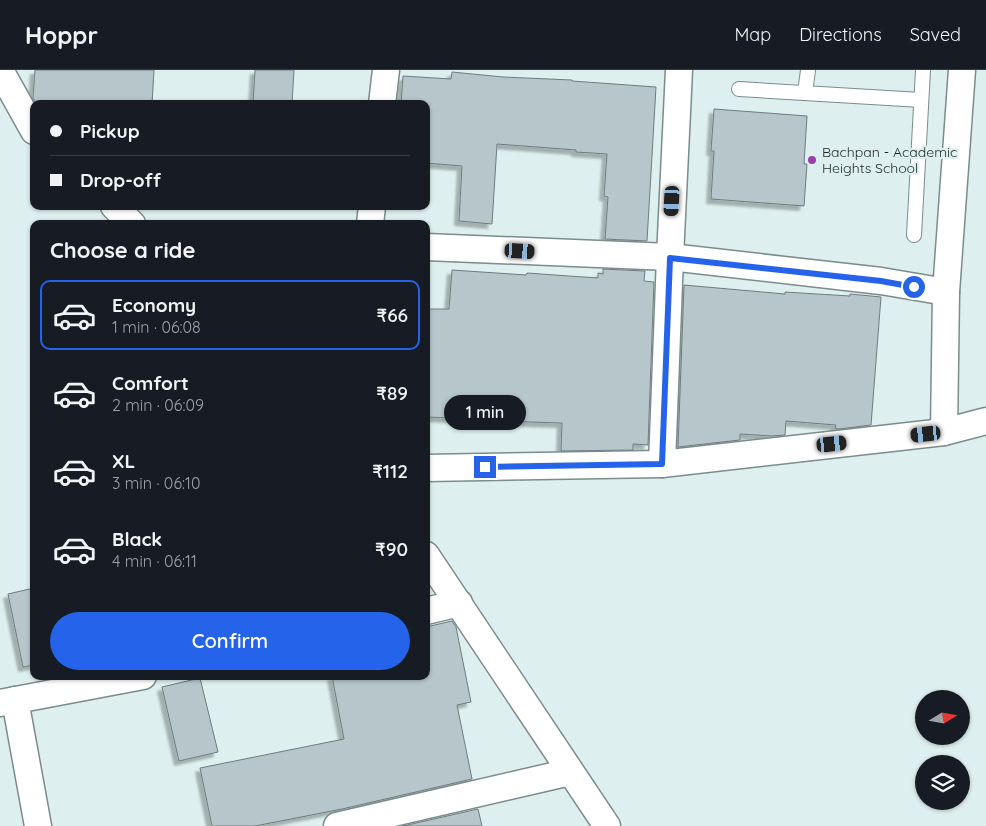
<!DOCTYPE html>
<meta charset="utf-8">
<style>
body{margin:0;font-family:Quicksand,sans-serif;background:#20242c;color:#f1f3f6;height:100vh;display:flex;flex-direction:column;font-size:19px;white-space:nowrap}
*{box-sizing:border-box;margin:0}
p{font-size:16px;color:#9ea1a6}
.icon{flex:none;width:28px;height:28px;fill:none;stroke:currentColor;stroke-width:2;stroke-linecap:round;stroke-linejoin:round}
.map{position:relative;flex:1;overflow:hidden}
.details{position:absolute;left:30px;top:150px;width:400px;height:460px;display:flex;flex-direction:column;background:#171b24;border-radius:10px;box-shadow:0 1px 4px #0004}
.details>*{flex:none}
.hud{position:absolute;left:30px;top:30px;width:400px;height:110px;border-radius:10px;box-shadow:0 1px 4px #0004;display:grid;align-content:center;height:110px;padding:0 20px;background:#171b24}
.needle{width:32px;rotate:79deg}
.fabs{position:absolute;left:915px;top:620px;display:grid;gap:10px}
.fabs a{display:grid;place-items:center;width:55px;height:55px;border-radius:50%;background:#171b24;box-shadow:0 1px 4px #0004;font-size:25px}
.end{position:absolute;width:22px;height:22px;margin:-11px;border:6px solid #2563eb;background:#fff;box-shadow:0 0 0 2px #fff}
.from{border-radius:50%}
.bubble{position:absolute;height:35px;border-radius:18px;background:#171b24;box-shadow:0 1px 4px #0004;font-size:16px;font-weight:600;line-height:35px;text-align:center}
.car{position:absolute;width:15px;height:30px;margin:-15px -8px;border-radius:6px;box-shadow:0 0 4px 1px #0007;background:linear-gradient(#222 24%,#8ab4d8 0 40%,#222 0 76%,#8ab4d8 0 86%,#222 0)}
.hud b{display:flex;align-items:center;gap:18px;height:48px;font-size:19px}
.hud b+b{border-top:1px solid #363941}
.hud i{width:12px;height:12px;background:#f1f3f6}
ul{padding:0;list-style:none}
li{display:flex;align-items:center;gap:15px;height:70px;margin:0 10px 8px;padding:0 10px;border:2px solid transparent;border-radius:10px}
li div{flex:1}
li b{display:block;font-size:19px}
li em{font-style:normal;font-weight:600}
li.selected{border-color:#2563eb}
li>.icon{width:45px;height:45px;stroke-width:1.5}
h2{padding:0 20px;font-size:22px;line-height:60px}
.cta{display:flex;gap:10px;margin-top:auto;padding:10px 20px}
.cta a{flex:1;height:58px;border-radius:30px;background:#2563eb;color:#fff;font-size:20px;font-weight:600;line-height:58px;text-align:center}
header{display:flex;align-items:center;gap:30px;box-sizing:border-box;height:70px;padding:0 25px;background:#171b24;border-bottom:1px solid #363941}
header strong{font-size:24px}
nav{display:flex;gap:28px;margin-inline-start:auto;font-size:18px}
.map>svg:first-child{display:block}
</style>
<header>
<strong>Hoppr</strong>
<nav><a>Map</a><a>Directions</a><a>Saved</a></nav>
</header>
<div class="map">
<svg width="986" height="756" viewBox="0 0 986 756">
<defs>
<filter id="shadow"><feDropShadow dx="-4.5" dy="4.5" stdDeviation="1" flood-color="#0004"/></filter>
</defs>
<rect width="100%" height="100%" fill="#ddefee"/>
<g fill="#b6c6cb" stroke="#6d7c81" filter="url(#shadow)">
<path d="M35,0H154L152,34H36L33,28Z"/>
<path d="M255,0H294L292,34H253Z"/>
<path d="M452,2L503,7L572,10V11L656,17L647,171L605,169L608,127L604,126L607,84L576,82V80L497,74L492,154L459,151L462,96L426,93V34H401L403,6L451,9Z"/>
<path d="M714,39L807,46L804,94H807L804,136L711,129L714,81H711Z"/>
<path d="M603,199L645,201L644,211L654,212L648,375L633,374V380L561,381L562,353L500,351V350L426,347V239H449L452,200L526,205L527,203L598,208V203L603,204Z"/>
<path d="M684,215L785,224V222L850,226V224L881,227L871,355L839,359L835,358L836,355L786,351L785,365L772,366L740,364V370L678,377Z"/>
<path d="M34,518V595L23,597L8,524Z"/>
<path d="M452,551L456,557L471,632L457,635L472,709L342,739L255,756H212L200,698L344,669L332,606H426V557Z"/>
<path d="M200,608L218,682L179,691L162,617Z"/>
<path d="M478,739L482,756H403Z"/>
</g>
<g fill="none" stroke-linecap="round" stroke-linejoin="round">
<defs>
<g id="service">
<path d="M739,19L921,30"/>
<path d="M805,23L808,0"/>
<path d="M914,165L923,0"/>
</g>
<g id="minor">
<path d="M0,0L34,61"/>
<path d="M382,34L386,0"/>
<path d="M114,136L132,154"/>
<path d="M370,154L372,136"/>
<path d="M426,177L670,187L881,211L946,222"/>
<path d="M944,362L946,222L962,0"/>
<path d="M662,394L670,187L679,0"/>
<path d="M426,398L662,394L944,362L986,351"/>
<path d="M426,485L607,756"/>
<path d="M426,541L459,533"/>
<path d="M15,630L38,756"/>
<path d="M0,633L143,606"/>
<path d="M337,756L570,702"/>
</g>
</defs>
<use href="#service" stroke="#7b8c8b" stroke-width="16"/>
<use href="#minor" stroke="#7b8c8b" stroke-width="29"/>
<use href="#service" stroke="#fff" stroke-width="14"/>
<use href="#minor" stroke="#fff" stroke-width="26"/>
</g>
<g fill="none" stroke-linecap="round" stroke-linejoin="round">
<path stroke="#2563eb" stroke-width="6" d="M485,397L662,394L670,188L881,211L914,217"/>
</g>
<circle fill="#9a3fa9" stroke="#ddefee" stroke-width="2" cx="812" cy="90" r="5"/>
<g text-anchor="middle" stroke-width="4.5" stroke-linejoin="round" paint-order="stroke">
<g font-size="14" fill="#1e2525" stroke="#ddefee" text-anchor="start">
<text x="822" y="87">Bachpan - Academic<tspan x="822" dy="16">Heights School</tspan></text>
</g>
</g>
</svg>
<div class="fabs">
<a><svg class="needle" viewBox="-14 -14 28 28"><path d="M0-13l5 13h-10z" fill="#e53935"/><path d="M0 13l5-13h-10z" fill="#9ea1a6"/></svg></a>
<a><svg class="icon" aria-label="layers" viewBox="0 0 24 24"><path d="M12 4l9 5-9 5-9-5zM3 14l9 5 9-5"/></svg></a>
</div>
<i class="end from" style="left:914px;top:217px"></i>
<i class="end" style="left:485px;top:397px"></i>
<div class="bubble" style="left:444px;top:325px;width:82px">1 min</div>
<i class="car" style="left:672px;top:131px;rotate:183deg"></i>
<i class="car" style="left:520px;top:181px;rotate:93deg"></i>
<i class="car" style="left:926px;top:364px;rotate:264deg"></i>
<i class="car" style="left:832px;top:374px;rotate:84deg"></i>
<div class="hud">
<b><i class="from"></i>Pickup</b>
<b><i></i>Drop-off</b>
</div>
<section class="details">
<h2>Choose a ride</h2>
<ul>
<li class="selected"><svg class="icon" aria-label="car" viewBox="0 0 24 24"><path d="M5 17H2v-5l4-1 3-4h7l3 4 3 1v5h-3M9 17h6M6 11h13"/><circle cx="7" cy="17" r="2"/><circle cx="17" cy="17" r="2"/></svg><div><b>Economy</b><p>1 min · 06:08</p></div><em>₹66</em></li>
<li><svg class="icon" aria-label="car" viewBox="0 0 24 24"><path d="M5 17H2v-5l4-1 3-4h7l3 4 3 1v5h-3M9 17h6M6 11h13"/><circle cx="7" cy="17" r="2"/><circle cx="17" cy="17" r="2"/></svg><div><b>Comfort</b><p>2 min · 06:09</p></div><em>₹89</em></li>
<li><svg class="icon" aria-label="car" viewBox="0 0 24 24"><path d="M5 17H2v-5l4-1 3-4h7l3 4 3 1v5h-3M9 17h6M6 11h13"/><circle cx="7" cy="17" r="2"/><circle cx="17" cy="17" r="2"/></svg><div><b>XL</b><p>3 min · 06:10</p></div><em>₹112</em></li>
<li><svg class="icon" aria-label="car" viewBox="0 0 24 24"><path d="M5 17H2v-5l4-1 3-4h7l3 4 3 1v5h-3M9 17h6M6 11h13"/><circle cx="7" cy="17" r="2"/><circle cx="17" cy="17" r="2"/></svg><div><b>Black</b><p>4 min · 06:11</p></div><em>₹90</em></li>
</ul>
<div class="cta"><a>Confirm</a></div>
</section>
</div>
